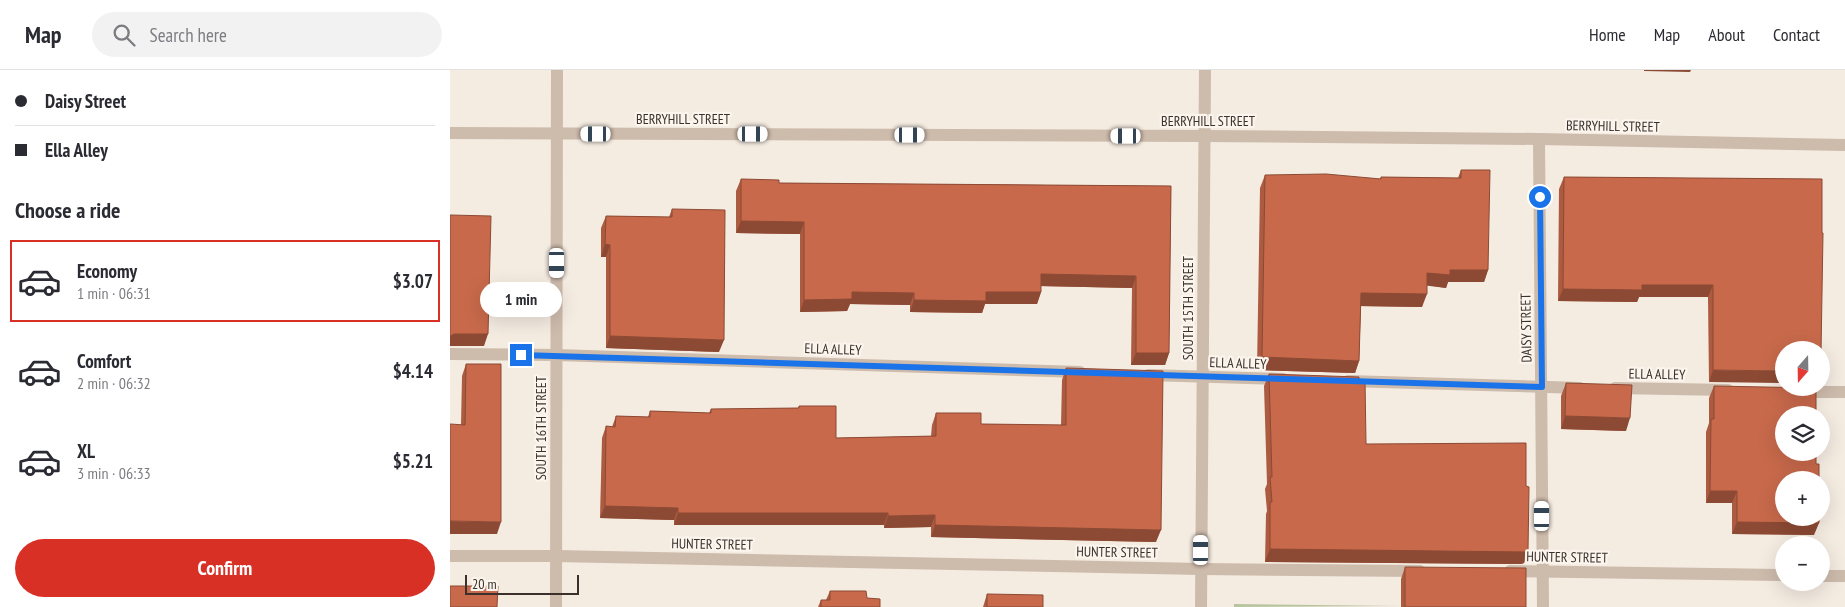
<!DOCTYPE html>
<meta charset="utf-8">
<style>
body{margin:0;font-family:"PT Sans Narrow",sans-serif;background:#f2f2f3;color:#2b2b33;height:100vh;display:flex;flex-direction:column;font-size:19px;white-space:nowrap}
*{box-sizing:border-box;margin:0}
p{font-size:16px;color:#7c7c81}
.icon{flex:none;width:28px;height:28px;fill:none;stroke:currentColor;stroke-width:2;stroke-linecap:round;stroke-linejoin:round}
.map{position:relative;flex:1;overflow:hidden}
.panel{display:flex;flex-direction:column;background:#fff;width:450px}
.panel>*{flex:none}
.top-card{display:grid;align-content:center;height:110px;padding:0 15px;background:#fff}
.needle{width:32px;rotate:200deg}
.controls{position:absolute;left:1325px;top:271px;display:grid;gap:10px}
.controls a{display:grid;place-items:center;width:55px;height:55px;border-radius:50%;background:#fff;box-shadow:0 5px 20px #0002;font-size:25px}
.scale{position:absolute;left:15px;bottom:12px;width:114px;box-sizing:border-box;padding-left:5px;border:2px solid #3b302b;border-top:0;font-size:14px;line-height:18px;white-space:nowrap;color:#3b302b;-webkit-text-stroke:4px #fbf5ee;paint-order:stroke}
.end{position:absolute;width:22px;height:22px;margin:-11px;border:6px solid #1a73e8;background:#fff;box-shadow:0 0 0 2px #fff}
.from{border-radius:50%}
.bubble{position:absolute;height:35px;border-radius:18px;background:#fff;box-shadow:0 5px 20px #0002;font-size:16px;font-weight:600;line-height:35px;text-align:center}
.car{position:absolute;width:15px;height:30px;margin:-15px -8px;border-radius:6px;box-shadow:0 0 4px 1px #0007;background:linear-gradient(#fff 24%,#345 0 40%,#fff 0 76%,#345 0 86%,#fff 0)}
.top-card b{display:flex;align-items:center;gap:18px;height:48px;font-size:19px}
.top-card b+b{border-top:1px solid #e1e1e2}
.top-card i{width:12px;height:12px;background:#2b2b33}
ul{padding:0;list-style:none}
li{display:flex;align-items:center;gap:15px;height:82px;margin:0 10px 8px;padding:0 5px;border:2px solid transparent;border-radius:0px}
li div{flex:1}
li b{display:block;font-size:19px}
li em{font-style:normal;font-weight:600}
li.active{border-color:#d93025}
li>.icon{width:45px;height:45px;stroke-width:1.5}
h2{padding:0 15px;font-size:22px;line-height:60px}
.primary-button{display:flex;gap:10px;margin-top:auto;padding:10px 15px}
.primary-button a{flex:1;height:58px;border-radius:30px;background:#d93025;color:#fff;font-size:20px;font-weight:600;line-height:58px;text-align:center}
header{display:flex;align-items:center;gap:30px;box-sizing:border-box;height:70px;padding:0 25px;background:#fff;border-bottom:1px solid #e1e1e2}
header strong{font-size:24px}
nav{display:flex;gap:28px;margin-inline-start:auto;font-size:18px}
.search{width:350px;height:45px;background:#f2f2f3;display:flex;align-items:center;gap:12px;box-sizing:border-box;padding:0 18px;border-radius:28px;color:#7c7c81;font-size:19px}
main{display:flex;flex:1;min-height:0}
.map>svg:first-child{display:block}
</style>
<header>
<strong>Map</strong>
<div class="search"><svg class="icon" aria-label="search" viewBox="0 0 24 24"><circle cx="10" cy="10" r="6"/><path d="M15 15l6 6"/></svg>Search here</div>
<nav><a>Home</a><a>Map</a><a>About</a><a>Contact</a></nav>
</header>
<main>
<section class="panel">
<div class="top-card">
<b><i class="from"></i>Daisy Street</b>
<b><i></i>Ella Alley</b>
</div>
<h2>Choose a ride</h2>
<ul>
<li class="active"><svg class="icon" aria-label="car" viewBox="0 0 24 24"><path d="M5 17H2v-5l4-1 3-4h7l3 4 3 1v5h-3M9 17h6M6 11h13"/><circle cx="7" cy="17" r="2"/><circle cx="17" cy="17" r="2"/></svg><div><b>Economy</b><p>1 min · 06:31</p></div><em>$3.07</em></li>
<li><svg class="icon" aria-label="car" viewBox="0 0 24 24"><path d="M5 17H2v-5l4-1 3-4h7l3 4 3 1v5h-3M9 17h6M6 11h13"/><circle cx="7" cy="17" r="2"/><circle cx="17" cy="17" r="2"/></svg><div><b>Comfort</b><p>2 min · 06:32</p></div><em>$4.14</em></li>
<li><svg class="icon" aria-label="car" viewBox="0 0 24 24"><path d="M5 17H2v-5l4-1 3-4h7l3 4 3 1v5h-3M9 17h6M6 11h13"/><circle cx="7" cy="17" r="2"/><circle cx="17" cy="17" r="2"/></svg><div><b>XL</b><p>3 min · 06:33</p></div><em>$5.21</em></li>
</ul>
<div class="primary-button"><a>Confirm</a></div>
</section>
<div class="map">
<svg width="1395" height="537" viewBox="0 0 1395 537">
<rect width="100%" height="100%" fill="#f4ebe1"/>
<path fill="#b8c4a0" d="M784,534L951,536L784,537Z"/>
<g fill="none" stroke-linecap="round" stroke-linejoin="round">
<g stroke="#cdbbac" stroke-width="12">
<path d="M0,284L106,285L630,302"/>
<path d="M698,305L833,309"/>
<path d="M898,311L1130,318"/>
<path d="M1165,318L1278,320"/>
<path d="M1350,322H1395"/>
</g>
<g stroke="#cdbbac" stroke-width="12">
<path d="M0,63L755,66L1089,69L1395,75"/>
<path d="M1089,69L1093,537"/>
<path d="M0,486H106L751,499L970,501"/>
<path d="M1060,501L1334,505"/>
<path d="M1371,506H1395"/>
<path d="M106,537L107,0"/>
<path d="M751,537L755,0"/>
</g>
</g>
<g fill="#ac5a40">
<path d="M1011,100L1038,200L1034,212H998L996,218L977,215L972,237L911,236L909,291L905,303L807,300L810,118L815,105L930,109L931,107L1008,108Z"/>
<path d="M1114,107L1372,109L1259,312L1258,227H1189L1187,232L1108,231L1109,119Z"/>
<path d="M291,109L329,113L721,116L719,283L715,295H681L682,218L591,216V222L587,234H535L532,243L460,242V235L400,234L397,241L350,242V164L286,163V121Z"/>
<path d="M222,139L269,282L156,278V187H151V158L156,146L219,147Z"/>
<path d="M16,294L47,464L11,355L12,306Z"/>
<path d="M616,298L706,472L481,467V457L434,458V455H224V450L150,448L152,368L156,356L162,357L166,346L198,347L200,341L259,343L261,339L348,338L349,336L386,368L481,366L482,355L486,343L531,354L611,355L612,310Z"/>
<path d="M819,304L916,374L1076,416L1078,481L1074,493L1071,494L815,492L816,444L817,441L815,419L817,414L814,316Z"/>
<path d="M1116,313L1176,361L1111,359V326Z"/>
<path d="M1264,316L1364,465L1282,464V433H1256V362L1259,353V328Z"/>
<path d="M955,497L1076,537H951V509Z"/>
<path d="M380,521L417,528L430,537H368L371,530H376Z"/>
<path d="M537,524L593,537H533Z"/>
</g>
<g fill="#8c4a34">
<path d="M1194,0H1241L1240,2L1194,1Z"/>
<path d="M291,151L354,152L350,164L286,163Z"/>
<path d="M155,174L160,175L156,187H151Z"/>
<path d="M1000,200H1038L1034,212H998L996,218L972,215L977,203Z"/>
<path d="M591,204L686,206L682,218L587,216Z"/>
<path d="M1192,215H1263L1258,227H1189L1187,232L1108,231L1113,219Z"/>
<path d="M402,222L464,223L460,235L400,234L397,241L350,242L354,230Z"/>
<path d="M536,222H591L587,234H535L532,243L460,242L464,230Z"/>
<path d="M911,223L977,224L972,237L906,236Z"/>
<path d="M4,264H38L34,276H0V266Z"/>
<path d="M160,266L274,270L269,282L156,278Z"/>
<path d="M686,283H719L715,295H681Z"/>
<path d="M812,287L909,291L905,303L807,300Z"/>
<path d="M1263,300L1334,301V313L1259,312Z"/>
<path d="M1115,346L1180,348L1176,361L1111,359Z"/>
<path d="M1260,421H1287L1282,433H1256Z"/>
<path d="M155,436L228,438L224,450L150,448Z"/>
<path d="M228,443H438L434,455H224Z"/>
<path d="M485,445L481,457L434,458L438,446Z"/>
<path d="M0,451L51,452L47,464H0Z"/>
<path d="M1287,452L1369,453L1364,465L1282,464Z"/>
<path d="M485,455L711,460L706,472L481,467Z"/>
<path d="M820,479L1078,481L1074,493L1071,494L815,492Z"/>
</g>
<g fill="#c8694b" stroke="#8c4a34">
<path d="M1011,100H1040L1038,200H1000V205L977,203V224L911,223L909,291L812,287L815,105L876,104L931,109V107L1011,108Z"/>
<path d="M1114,107L1372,109V163H1373L1371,283V280H1334V301L1263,300V215H1192V220L1113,219Z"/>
<path d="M291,109L329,110V113L721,116L719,283H686V206L591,204V222H536V231L464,230V223L402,222V229L354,230V152L291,151Z"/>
<path d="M222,139L275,140L274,270L160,266V175L155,174L156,146L222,147Z"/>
<path d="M0,145L41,146L38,264H4L0,266Z"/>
<path d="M16,294H51V452L0,451V354L15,355Z"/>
<path d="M616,298L713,301L711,460L485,455V445L438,446V443H228V438L155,436L156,356L165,357L166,346L200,347V341L261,343V339L349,338V336H386V368L486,366V343H531V354L616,355Z"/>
<path d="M819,304L909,307V310H915L916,374L1076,373V416L1079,417L1078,481L1076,482L820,479V432H822L820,407H822Z"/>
<path d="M1116,313L1182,315L1180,348L1115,346Z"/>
<path d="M1264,316L1366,318V345H1334V382H1366V394H1369V410H1334V448H1369V453L1287,452V421H1260L1261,349H1264Z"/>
<path d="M955,497L1076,498V537H955Z"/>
<path d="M0,516H48L47,537H0Z"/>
<path d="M380,521H416L417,528L430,529V537H371V530H380Z"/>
<path d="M537,524L593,525V537H537Z"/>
</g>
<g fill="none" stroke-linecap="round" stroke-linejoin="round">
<path stroke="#1a73e8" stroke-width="6" d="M71,285L1092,317L1090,127"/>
</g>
<g text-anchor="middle" stroke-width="4.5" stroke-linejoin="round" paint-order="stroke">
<g font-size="14" fill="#3b302b" stroke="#fbf5ee">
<text x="233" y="54">BERRYHILL STREET</text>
<text x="758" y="56">BERRYHILL STREET</text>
<text transform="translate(1163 56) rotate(1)" y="5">BERRYHILL STREET</text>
<text transform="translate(738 238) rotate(-90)" y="5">SOUTH 15TH STREET</text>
<text transform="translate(1076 258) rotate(-91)" y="5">DAISY STREET</text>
<text transform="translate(383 279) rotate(2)" y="5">ELLA ALLEY</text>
<text transform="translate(788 293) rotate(2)" y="5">ELLA ALLEY</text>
<text transform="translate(1207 304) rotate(1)" y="5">ELLA ALLEY</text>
<text transform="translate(91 358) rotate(-90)" y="5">SOUTH 16TH STREET</text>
<text transform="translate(262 474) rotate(1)" y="5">HUNTER STREET</text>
<text transform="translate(667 482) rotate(1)" y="5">HUNTER STREET</text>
<text transform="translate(1117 487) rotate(1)" y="5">HUNTER STREET</text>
</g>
</g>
</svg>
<div class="controls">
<a><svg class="needle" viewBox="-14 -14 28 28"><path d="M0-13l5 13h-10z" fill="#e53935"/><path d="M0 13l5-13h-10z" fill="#7c7c81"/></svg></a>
<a><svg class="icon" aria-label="layers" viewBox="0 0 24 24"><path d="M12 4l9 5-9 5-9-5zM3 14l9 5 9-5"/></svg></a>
<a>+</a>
<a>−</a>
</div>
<div class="scale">20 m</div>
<i class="end from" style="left:1090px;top:127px"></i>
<i class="end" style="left:71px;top:285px"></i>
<div class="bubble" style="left:30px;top:212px;width:82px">1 min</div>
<i class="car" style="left:146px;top:64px;rotate:270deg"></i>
<i class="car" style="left:303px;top:64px;rotate:90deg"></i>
<i class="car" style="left:460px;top:65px;rotate:90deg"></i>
<i class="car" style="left:676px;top:66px;rotate:270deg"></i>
<i class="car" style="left:107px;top:193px;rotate:180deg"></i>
<i class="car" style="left:1092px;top:446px;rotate:0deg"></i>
<i class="car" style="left:751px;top:480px;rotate:0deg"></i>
</div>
</main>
